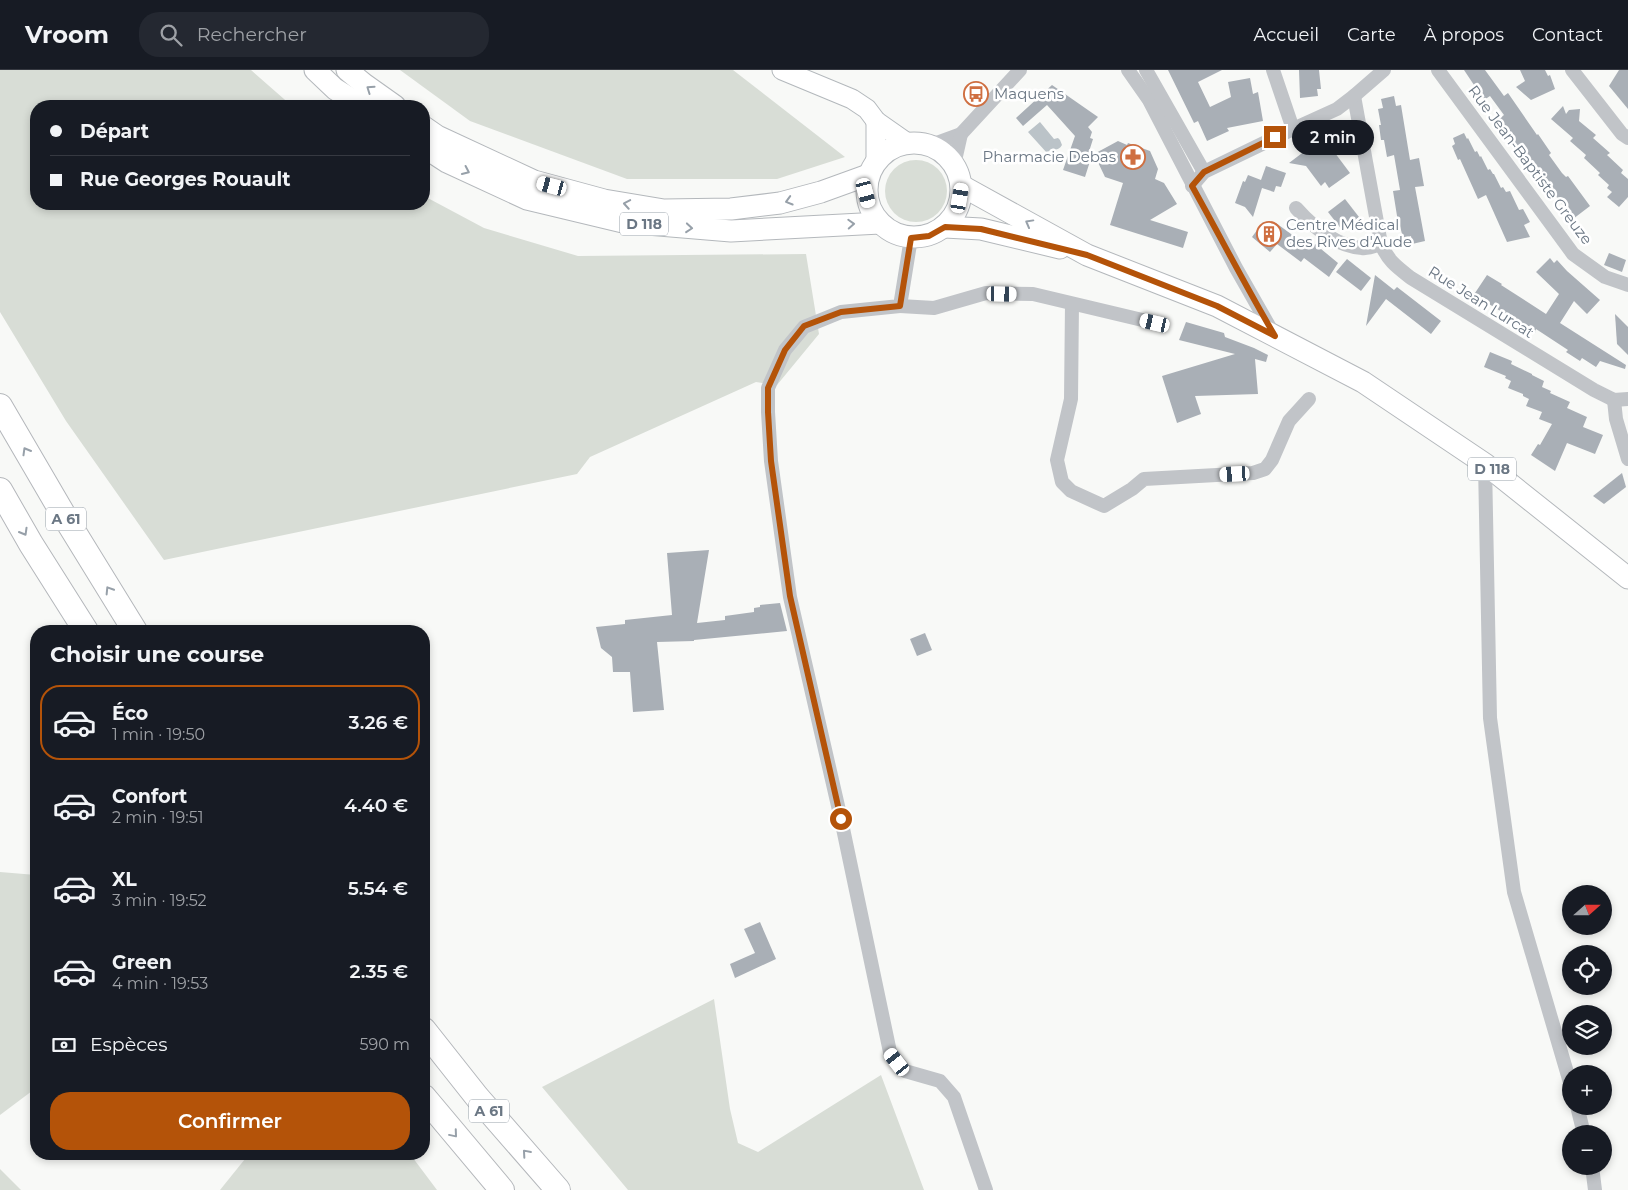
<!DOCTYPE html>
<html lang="fr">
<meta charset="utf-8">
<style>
body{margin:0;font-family:Montserrat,sans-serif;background:#242831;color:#f1f3f6;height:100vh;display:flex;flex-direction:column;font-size:19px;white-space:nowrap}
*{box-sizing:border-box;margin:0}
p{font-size:16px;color:#9ea1a6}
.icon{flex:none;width:28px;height:28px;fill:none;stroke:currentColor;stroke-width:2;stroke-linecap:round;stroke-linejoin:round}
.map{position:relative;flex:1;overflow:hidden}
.sheet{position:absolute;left:30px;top:555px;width:400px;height:535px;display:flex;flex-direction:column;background:#171b24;border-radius:20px;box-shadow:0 2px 8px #0003}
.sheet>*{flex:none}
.banner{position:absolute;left:30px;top:30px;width:400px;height:110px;border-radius:20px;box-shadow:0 2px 8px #0003;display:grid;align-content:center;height:110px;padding:0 20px;background:#171b24}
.needle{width:32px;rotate:69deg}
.buttons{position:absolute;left:1562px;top:815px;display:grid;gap:10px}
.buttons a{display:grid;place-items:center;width:50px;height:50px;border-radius:50%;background:#171b24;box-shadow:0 2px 8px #0003;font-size:25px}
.end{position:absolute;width:22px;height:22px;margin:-11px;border:6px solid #b45309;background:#fff;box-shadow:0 0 0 2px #fff}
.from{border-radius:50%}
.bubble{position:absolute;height:35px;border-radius:18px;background:#171b24;box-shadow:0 2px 8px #0003;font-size:16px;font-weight:600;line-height:35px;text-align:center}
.car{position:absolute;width:15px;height:30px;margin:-15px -8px;border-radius:6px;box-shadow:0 0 4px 1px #0007;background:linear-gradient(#fff 24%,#345 0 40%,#fff 0 76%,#345 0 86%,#fff 0)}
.banner b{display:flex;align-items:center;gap:18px;height:48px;font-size:19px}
.banner b+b{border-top:1px solid #363941}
.banner i{width:12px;height:12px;background:#f1f3f6}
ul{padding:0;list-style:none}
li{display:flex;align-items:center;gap:15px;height:75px;margin:0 10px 8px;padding:0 10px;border:2px solid transparent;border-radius:20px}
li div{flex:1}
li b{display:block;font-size:19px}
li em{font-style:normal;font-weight:600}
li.current{border-color:#b45309}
li>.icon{width:45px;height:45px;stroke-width:1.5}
h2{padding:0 20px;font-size:22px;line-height:60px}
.pay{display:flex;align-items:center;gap:12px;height:55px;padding:0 20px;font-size:19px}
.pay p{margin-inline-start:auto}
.primary-button{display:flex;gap:10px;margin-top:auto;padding:10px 20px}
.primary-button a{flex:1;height:58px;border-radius:20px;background:#b45309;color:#fff;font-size:20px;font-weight:600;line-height:58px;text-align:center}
header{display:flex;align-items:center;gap:30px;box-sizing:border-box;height:70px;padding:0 25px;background:#171b24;border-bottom:1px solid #363941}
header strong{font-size:24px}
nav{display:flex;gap:28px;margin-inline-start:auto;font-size:18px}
.search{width:350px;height:45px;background:#242831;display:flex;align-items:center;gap:12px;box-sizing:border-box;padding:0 18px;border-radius:20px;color:#9ea1a6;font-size:19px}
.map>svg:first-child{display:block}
</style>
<header>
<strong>Vroom</strong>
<div class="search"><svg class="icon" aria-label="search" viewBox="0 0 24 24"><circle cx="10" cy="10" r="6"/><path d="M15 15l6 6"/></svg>Rechercher</div>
<nav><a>Accueil</a><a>Carte</a><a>À propos</a><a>Contact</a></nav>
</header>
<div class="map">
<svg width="1628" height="1120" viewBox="0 0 1628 1120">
<rect width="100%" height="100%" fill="#f8f9f7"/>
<g fill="#d8ddd6">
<path d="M0,0H251L292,36H36V134H424V126L484,158L578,186L806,184L819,264L777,315L756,312L590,387L577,404L164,490L66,351L0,242Z"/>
<path d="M400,0H733L845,87L777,109H627L470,51Z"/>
<circle cx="916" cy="121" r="31"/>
<path d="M0,802L36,805V1018L0,1045Z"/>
<path d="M714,929L730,1039L738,1073L758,1082L881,1005L924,1120H628L542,1017Z"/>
<path d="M249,1084H410L437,1120H220Z"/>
<path d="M0,1099L21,1120H0Z"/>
</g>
<path fill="#bbc3c8" d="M1040,52L1054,69L1058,68L1060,70L1062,75C1059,80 1056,80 1051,79L1047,83L1028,62Z"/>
<g fill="#a9afb6">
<path d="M1168,0H1222L1198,12L1210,37L1231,27L1228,12L1250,8L1253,24L1258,22L1263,51L1227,58L1229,61L1207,71L1198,51L1194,53Z"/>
<path d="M1299,0H1319L1321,19H1317L1318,26L1300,28Z"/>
<path d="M1464,0H1485L1504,26L1508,23L1537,65L1538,64L1551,83L1549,85L1562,103L1566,107L1568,106L1590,136L1573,149L1547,114L1542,117L1534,105L1538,101L1522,78L1519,80L1499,49L1504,45L1490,26L1484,30Z"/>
<path d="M1520,0H1545L1548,6L1550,5L1555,19L1531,30L1516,17L1525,11Z"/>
<path d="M1619,0H1628V39L1609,16Z"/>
<path d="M1052,15L1098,47L1088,57L1092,62L1090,68L1093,69L1087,88L1092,85L1085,107L1063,100L1075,66L1047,35L1023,56L1016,48Z"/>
<path d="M1394,26L1396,36L1401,35L1410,90L1419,88L1424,116L1415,117L1425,171L1412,174L1411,166L1403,168L1399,152H1398L1393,121L1400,120L1394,85L1387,87L1384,70H1381L1379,55H1381L1378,39L1383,38L1381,29Z"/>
<path d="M1563,36L1566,44L1569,40L1580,39L1579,51L1596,65L1593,68L1610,83L1607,85L1623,100L1621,103L1628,109V127L1619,137L1607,127L1612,122L1607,118L1609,115L1598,105L1600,103L1584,88L1586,85L1570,71L1573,68L1551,49Z"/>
<path d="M1464,63L1467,69L1468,68L1475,82L1477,81L1480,87L1481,86L1488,100L1490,99L1493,104H1494L1501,118L1503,117L1506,122L1510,121L1519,140L1523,139L1530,152L1524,155L1530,167L1507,172L1486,125L1478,129L1460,89L1458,90L1452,76L1455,74L1453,68Z"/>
<path d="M1118,71L1127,75L1128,73L1150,81L1158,99L1155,109L1164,113L1177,134L1150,150L1188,162L1183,178L1110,155L1123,113L1105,107L1094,84Z"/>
<path d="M1318,71L1327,83L1332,79L1350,103L1329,118L1325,112L1321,116L1306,96L1289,93Z"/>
<path d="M1266,96L1286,103L1281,117L1276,116L1274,122L1262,118L1253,147L1245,137L1235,133L1243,111L1245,112L1248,105L1261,110Z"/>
<path d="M1345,129L1359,147L1342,160L1328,142Z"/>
<path d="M1263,152L1271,159L1276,153L1306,175L1308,172L1314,176L1315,174L1338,193L1329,207L1304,188L1301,192L1277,174L1270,182L1252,167Z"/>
<path d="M1609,183L1626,190L1622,202L1604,195Z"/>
<path d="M1550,188L1554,193L1557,190L1567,201L1600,230L1587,244L1574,231L1560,253L1626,295L1625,299L1600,291L1596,297L1582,288L1580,291L1566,282L1568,280L1536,259L1535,263L1489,234L1490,232L1475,223L1487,205L1502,214L1501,215L1546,244L1559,224L1536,202Z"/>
<path d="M1347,189L1371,208L1361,221L1336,202Z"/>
<path d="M1375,205L1394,220L1397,217L1441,251L1431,264L1386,229L1366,256Z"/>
<path d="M1615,244L1628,257V285L1617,274Z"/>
<path d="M1186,252L1224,263L1225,267L1254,278L1268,285L1266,292L1255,289L1258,324L1195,326L1201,344L1177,353L1162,306L1235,284L1179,270Z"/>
<path d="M1490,282L1512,291L1511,294L1532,304V305L1544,311L1542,317L1551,321L1550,323L1570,332L1567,338L1587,347L1583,357L1603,365L1595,384L1567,373L1555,401L1531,385L1538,374L1540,375L1552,354L1539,349L1542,342L1526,336L1529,329L1523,326V324L1508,318L1511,311L1505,308L1506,306L1484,297Z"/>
<path d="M1622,403L1626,417L1604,434L1593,426Z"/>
<path d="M709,480L697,553L725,550V546L754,542V538L760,537V535L780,533L787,561L694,570V571L657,572L664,640L633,642L630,602H613L612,587L601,578L596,557L625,554V550L672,545L667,483Z"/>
<path d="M925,563L932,580L917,586L910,569Z"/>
<path d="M760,852L776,889L735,908L730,894L755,883L744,859Z"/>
</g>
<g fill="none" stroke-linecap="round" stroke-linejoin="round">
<defs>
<g id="secondary">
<path d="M782,0L852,29L867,39L876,51L906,72"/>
<path d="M876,51V90"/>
</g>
<g id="primary">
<path d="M315,0L335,19L362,36"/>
<path d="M347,0L364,14L395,36"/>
<path d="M424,57L437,66L534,111L604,130L664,140L731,139L780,133L821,122L868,105"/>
<circle cx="914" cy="120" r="47"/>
<path d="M424,77L447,92L527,129L623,152L731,161L880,153"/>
<path d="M962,116L1087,185L1217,236L1363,312L1485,394L1628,508"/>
<path d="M945,157L981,159L1060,178"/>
</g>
<g id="motorway">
<path d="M0,336L66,449L135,561"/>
<path d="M0,420L31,474L86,561"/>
<path d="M424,960L477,1027L558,1120"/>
<path d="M424,1027L502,1120"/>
</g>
</defs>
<use href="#secondary" stroke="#b3b8bc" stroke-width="21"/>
<use href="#primary" stroke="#b4b8bc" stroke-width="23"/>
<use href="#motorway" stroke="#b4b7bb" stroke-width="26"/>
<g stroke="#c1c4c8" stroke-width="14">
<path d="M1128,0L1149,30L1236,198L1273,263"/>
<path d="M1146,0L1204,102"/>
<path d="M1273,0L1293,59"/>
<path d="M1438,0L1573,184L1605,207L1628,215"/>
<path d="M1572,0L1622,64L1628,68"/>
<path d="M1354,26L1381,174C1388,191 1397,197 1411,208L1594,320L1614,330L1628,329"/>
<path d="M931,75L961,64L1020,0"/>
<path d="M954,95L961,64"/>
<path d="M1192,116L1204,102L1293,59L1337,39L1354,26L1384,0"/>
<path d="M1296,138C1312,156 1336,176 1362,178C1368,179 1375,176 1381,174"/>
<path d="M911,168L900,236L841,242L804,257L785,280L768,318V342L771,391L790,527L841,749L890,982L905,1001L940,1011L954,1027L986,1120"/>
<path d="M1072,234L1071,329L1057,390L1062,412L1071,421L1104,436L1132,419L1144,409L1253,403L1265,399L1272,390L1289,351L1309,329"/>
<path d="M900,236L934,238L986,223L1033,224L1155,253"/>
<path d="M1614,330L1616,349L1628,389"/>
<path d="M1485,394L1490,648L1514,822L1571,1016"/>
<path d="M1577,1036L1584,1064"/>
<path d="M1592,1096L1595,1120"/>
</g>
<use href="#secondary" stroke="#fff" stroke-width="19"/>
<use href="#primary" stroke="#fff" stroke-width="21"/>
<use href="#motorway" stroke="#fff" stroke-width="24"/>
</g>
<defs><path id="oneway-chevron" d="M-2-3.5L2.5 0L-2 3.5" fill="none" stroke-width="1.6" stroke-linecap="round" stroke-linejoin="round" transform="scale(1.25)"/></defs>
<g stroke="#97a0a9">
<use href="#oneway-chevron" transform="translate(370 19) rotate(-145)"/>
<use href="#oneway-chevron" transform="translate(466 101) rotate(25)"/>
<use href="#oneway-chevron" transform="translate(789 131) rotate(164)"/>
<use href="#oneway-chevron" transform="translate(627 134) rotate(-170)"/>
<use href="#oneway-chevron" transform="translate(1029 153) rotate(-151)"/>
<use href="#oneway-chevron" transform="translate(851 154) rotate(-3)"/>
<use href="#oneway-chevron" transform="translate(689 158) rotate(5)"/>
<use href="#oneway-chevron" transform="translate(26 381) rotate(-120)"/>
<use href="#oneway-chevron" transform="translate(24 462) rotate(60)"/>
<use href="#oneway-chevron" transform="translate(109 520) rotate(-122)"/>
<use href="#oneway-chevron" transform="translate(454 1064) rotate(50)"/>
<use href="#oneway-chevron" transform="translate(526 1083) rotate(-131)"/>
</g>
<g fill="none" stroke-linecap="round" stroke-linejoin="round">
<path stroke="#b45309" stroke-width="6" d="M841,749L790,526L771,391L768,342V318L785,280L804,256L841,242L900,236L911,168L929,166L945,157L981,159L1087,185L1217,236L1275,266C1246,217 1220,166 1192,116L1204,102L1275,67"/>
</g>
<defs>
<symbol id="bus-ring" viewBox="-11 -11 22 22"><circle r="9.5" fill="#fff" stroke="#cf6f41" stroke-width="1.5"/><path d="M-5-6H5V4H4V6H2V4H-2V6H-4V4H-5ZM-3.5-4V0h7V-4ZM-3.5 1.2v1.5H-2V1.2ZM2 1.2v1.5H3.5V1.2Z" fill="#cf6f41"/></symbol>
<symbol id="pharmacy-ring" viewBox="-11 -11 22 22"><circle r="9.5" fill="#fff" stroke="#cf6f41" stroke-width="1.5"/><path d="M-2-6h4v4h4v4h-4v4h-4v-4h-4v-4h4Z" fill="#cf6f41"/></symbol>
<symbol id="building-ring" viewBox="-11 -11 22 22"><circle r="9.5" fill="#fff" stroke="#cf6f41" stroke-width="1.5"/><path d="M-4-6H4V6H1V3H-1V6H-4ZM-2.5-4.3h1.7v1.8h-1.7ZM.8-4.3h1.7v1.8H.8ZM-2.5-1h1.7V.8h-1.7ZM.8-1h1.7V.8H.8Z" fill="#cf6f41"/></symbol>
</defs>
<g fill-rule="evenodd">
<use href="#bus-ring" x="962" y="10" width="28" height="28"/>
<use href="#pharmacy-ring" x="1119" y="73" width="28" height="28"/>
<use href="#building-ring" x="1255" y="150" width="28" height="28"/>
</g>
<g text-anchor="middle" stroke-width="5" stroke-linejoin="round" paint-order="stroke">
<g fill="#fff" stroke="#97a0a9" stroke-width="1">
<rect x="620" y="142.5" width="48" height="23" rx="4"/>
<rect x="1468" y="387.5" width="48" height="23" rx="4"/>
<rect x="46" y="437.5" width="40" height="23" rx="4"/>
<rect x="469" y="1029.5" width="40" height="23" rx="4"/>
</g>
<g font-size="14" font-weight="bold" fill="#6b7784">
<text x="644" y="159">D 118</text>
<text x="1492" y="404">D 118</text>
<text x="66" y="454">A 61</text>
<text x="489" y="1046">A 61</text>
</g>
<g font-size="15" fill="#6b7784" stroke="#fff" text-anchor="start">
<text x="994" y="29">Maquens</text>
<text x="1116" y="92" text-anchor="end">Pharmacie Debas</text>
<text x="1286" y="160">Centre Médical<tspan x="1286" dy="17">des Rives d'Aude</tspan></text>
</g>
<g font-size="15" fill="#6b7784" stroke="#fff">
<text transform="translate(1530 95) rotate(53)" y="5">Rue Jean-Baptiste Greuze</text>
<text transform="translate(1481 232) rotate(32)" y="5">Rue Jean Lurcat</text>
</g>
</g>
</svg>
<div class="buttons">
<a><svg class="needle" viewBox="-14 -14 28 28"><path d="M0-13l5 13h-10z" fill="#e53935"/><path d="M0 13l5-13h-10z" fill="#9ea1a6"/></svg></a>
<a><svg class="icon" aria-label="locate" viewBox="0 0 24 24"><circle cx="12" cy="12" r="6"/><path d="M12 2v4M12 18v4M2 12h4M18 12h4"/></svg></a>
<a><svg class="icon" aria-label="layers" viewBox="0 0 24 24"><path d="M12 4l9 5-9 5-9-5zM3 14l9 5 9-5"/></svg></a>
<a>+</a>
<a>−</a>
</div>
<i class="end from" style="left:841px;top:749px"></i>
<i class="end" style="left:1275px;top:67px"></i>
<div class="bubble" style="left:1292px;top:50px;width:82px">2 min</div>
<i class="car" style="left:552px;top:116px;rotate:285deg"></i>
<i class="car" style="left:866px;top:123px;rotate:165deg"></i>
<i class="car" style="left:960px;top:128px;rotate:10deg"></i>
<i class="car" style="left:1002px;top:224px;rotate:91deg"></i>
<i class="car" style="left:1155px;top:253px;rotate:283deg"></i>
<i class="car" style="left:1235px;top:404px;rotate:267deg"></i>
<i class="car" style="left:897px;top:992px;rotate:322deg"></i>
<div class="banner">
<b><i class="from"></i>Départ</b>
<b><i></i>Rue Georges Rouault</b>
</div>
<section class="sheet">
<h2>Choisir une course</h2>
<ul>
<li class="current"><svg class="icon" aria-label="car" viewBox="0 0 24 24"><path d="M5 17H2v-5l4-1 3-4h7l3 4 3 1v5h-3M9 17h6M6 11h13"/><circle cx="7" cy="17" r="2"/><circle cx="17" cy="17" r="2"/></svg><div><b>Éco</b><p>1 min · 19:50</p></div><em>3.26 €</em></li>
<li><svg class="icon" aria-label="car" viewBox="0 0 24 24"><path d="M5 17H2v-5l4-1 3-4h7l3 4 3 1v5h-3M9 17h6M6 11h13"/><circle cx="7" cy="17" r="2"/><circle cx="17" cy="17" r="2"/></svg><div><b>Confort</b><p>2 min · 19:51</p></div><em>4.40 €</em></li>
<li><svg class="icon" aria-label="car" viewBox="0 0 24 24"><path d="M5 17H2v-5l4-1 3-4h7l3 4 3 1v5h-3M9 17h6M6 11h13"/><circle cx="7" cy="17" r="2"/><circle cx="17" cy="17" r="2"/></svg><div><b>XL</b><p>3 min · 19:52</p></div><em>5.54 €</em></li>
<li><svg class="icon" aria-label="car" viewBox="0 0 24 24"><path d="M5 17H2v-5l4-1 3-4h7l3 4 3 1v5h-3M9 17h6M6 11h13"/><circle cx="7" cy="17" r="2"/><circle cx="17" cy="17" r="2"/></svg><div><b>Green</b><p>4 min · 19:53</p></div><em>2.35 €</em></li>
</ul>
<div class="pay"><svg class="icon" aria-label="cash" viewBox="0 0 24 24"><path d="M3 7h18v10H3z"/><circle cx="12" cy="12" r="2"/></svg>Espèces<p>590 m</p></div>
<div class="primary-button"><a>Confirmer</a></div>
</section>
</div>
